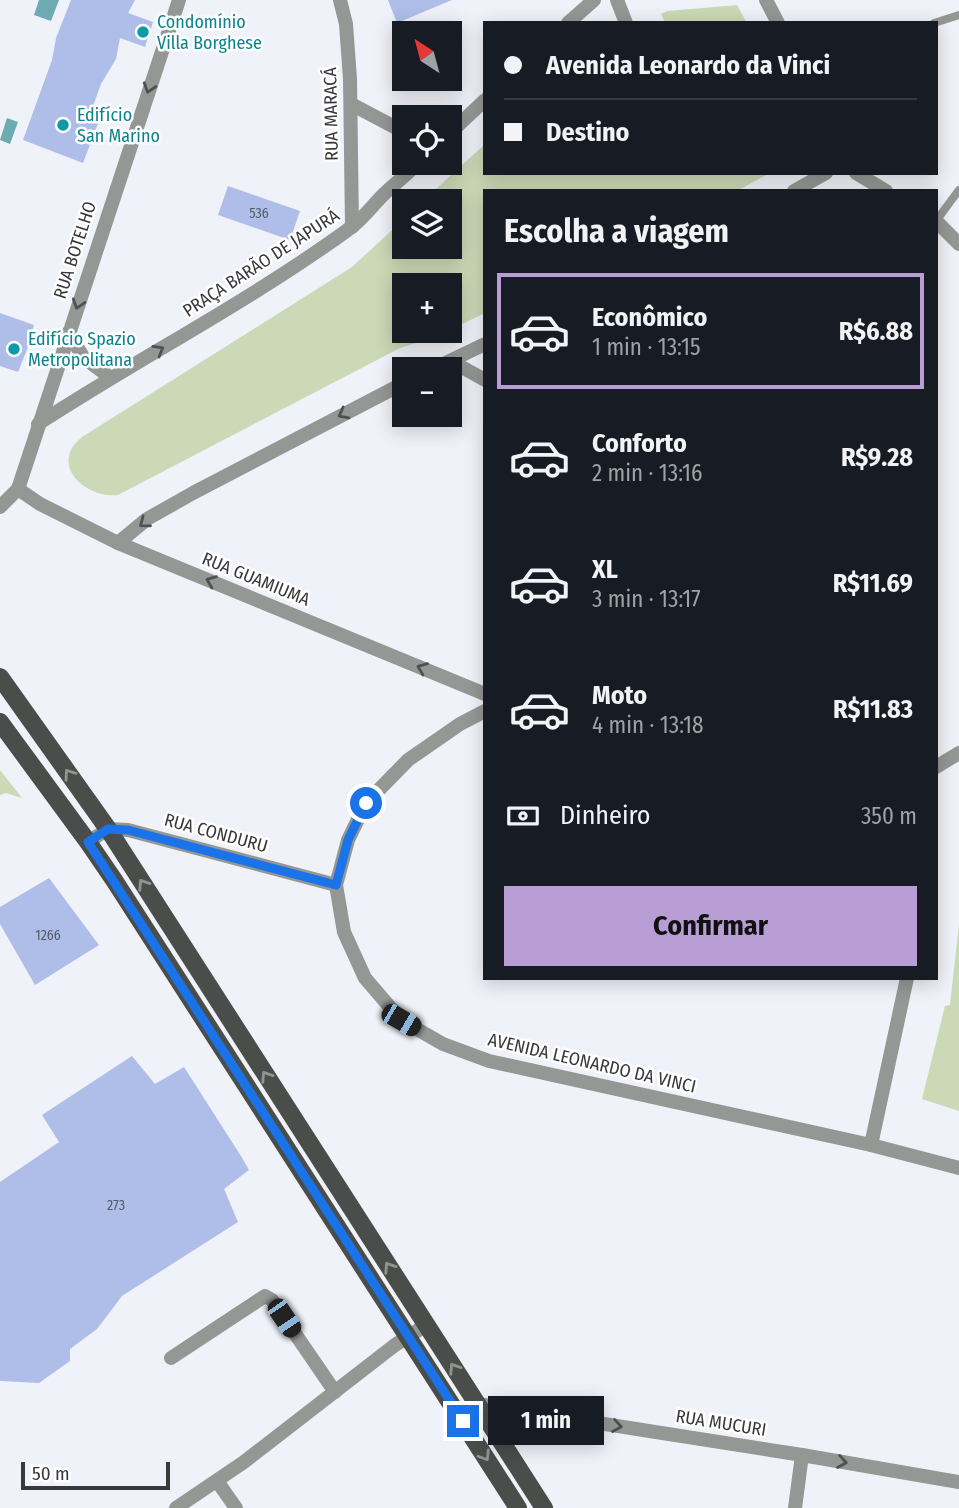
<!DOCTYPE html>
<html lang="pt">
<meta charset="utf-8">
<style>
body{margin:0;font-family:"Fira Sans Condensed",sans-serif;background:#242831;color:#f1f3f6;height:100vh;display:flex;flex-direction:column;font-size:26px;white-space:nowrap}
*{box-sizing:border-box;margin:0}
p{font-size:23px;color:#9ea1a6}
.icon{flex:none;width:38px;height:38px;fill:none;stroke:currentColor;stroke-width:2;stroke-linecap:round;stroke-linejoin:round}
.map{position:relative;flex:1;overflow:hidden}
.sheet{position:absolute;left:483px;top:189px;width:455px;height:791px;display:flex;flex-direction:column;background:#171b24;border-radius:0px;box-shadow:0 4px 18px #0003}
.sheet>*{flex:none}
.banner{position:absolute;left:483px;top:21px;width:455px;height:154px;border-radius:0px;box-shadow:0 4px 18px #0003;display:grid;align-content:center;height:154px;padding:0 21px;background:#171b24}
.needle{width:46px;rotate:324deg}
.buttons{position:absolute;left:392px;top:21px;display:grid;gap:14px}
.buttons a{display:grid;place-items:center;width:70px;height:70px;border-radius:0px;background:#171b24;box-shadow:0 4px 18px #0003;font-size:35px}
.scale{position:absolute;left:21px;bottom:18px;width:149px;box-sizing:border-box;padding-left:7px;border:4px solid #39393c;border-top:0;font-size:19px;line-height:24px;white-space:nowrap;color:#39393c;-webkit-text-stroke:5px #fff;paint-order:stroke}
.end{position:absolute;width:32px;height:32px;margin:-16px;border:9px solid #1a73e8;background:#fff;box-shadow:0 0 0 4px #fff}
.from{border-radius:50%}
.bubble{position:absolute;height:49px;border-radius:0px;background:#171b24;box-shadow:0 4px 18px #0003;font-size:23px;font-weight:700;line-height:49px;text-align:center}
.car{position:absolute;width:21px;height:42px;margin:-21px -10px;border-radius:9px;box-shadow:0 0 5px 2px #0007;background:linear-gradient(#222 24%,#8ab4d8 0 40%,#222 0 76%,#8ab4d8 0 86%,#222 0)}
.banner b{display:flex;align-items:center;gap:24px;height:66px;font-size:26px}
.banner b+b{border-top:2px solid #363941}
.banner i{width:18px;height:18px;background:#f1f3f6}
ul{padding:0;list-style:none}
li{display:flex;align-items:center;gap:21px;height:116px;margin:0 14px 10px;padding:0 7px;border:4px solid transparent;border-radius:0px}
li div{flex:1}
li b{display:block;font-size:26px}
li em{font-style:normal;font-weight:700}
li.current{border-color:#b99ed5}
li>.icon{width:63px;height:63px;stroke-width:1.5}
h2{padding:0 21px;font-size:32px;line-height:84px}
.pay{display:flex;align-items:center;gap:18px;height:77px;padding:0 21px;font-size:26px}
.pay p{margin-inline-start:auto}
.cta{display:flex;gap:14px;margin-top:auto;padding:14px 21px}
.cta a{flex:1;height:80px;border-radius:0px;background:#b99ed5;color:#111;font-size:28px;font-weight:700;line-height:80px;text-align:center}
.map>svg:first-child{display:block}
</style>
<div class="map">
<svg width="959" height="1508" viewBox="0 0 959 1508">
<rect width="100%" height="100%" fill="#f0f2f9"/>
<g fill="#cbd9b6">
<path d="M737,5L747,23H665L661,14L667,11Z"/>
<path d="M485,144V173H764L766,175L737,191H485V313L450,330V285H404V331H449L436,337L400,348L118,495C94,498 59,477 71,450C73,445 78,441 82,437L352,267L404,219V247H450V201H423Z"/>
<path d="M0,770L22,798L6,793L0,795Z"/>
<path d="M959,924V1111L922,1099L945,1006L950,1005Z"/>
</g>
<g fill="#6daab2">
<path d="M39,0H59L51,21L34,15Z"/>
<path d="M7,118L18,122L10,144L0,140Z"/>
</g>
<g fill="#afbee9">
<path d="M71,0H135L128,13L153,22L145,47L120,38L116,59L101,84L93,106L103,110L83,163L23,140L52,60L56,38Z"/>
<path d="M388,0H452L397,23Z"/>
<path d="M228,186L300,211L290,240L218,215Z"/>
<path d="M0,313L34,325L30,337H32L18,372L0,366Z"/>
<path d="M49,878L99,945L35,985L0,924V907Z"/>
<path d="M132,1056L155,1084L184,1067L241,1156L249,1170L224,1189L238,1222L122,1296L97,1329L70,1349V1361L39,1383L0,1381V1182L59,1142L42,1115Z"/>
</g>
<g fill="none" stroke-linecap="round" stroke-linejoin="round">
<g stroke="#959794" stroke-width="8">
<path d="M934,23L959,15"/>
<path d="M936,221L959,190"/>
</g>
<g stroke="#959794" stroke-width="14">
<path d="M340,0L346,24L350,79L352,227"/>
<path d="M617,0L626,23"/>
<path d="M766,0L778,23"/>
<path d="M568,23L594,0"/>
<path d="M351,104L404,132"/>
<path d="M450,133L485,100"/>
<path d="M856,173L886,191"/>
<path d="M794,191L826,173"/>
<path d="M936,221L959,244"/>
<path d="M68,333L84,358L111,378"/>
<path d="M451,361L485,380"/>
<path d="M433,369L485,344"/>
<path d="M38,424C141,357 250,301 349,229C362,220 372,206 383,195C395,184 407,174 418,163"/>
<path d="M18,489L40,504L118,543L485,694"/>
<path d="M0,507L18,489L179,0"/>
<path d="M118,543L147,519L193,493L404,383"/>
<path d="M485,711L460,724L408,760L366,803L348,840L336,885L344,932L365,978L401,1020L443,1044L489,1061L871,1145L959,1168"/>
<path d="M936,767L959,753"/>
<path d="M88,842L108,829L128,830L336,885"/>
<path d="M871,1145L907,978"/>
<path d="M171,1358L265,1296L272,1300L335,1392"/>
<path d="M477,1404L802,1455L959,1482"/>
<path d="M217,1481L236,1508"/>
<path d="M795,1508L802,1455"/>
</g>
<path stroke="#959794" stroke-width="14" d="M176,1508L244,1462L395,1345L426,1325"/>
<g stroke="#4a4d49" stroke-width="18">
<path d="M0,677L108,829L544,1508"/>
<path d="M0,722L88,842L114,880L518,1508"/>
</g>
</g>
<defs><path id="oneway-chevron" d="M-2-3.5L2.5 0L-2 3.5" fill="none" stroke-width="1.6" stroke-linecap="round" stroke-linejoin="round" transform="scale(1.75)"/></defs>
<g stroke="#505052">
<use href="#oneway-chevron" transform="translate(149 88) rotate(108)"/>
<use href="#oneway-chevron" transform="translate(78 304) rotate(108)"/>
<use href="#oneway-chevron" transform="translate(159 350) rotate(-30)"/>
<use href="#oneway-chevron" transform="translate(343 414) rotate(152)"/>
<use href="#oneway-chevron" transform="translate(144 523) rotate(143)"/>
<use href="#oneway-chevron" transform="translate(211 581) rotate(-158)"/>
<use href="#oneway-chevron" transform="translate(422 668) rotate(-158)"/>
<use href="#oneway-chevron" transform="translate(617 1426) rotate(9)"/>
<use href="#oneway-chevron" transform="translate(842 1462) rotate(10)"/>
</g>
<g stroke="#929492">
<use href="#oneway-chevron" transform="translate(69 774) rotate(-125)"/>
<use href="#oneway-chevron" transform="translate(143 884) rotate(-123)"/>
<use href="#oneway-chevron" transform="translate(266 1076) rotate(-123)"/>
<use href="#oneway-chevron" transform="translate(389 1267) rotate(-123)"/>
<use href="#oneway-chevron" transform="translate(454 1368) rotate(-123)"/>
<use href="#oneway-chevron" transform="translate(485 1456) rotate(58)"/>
</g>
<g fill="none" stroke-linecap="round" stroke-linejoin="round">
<path stroke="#1a73e8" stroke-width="9" d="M366,803L348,840L336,885L128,830L108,829L88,842L463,1421"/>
</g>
<g fill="#0f9aa8" stroke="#fff" stroke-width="2.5">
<circle cx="143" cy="32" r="7"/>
<circle cx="63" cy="125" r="7"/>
<circle cx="14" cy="349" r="7"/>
</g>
<g text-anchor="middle" stroke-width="5" stroke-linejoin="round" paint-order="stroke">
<g font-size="14" fill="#565a67">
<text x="259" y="218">536</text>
<text x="48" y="940">1266</text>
<text x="116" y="1210">273</text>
</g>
<g font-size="18" fill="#0d838f" stroke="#fff" text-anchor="start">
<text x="157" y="28">Condomínio<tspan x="157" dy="21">Villa Borghese</tspan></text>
<text x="77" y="121">Edifício<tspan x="77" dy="21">San Marino</tspan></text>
<text x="28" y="345">Edifício Spazio<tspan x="28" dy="21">Metropolitana</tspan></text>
</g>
<g font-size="18" fill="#39393c" stroke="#fff">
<text transform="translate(331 114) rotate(-91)" y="6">RUA MARACÁ</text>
<text transform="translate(75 250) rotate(-72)" y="6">RUA BOTELHO</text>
<text transform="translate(261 263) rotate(-33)" y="6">PRAÇA BARÃO DE JAPURÁ</text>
<text transform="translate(256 579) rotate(22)" y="6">RUA GUAMIUMA</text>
<text transform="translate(216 833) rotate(15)" y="6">RUA CONDURU</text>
<text transform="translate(592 1063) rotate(13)" y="6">AVENIDA LEONARDO DA VINCI</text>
<text transform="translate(721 1423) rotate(9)" y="6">RUA MUCURI</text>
</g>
</g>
</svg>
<div class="buttons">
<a><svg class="needle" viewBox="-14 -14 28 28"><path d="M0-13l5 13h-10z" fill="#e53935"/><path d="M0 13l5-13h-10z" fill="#9ea1a6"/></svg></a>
<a><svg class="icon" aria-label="locate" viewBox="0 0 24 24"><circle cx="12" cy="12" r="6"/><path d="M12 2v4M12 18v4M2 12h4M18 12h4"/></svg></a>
<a><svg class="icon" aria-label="layers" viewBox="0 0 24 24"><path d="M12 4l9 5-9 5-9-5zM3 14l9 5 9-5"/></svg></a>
<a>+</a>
<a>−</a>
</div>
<div class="scale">50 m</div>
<i class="end from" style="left:366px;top:803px"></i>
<i class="end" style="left:463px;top:1421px"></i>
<div class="bubble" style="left:488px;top:1396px;width:116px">1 min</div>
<i class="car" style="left:401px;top:1020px;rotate:120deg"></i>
<i class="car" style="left:284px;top:1318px;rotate:146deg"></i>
<div class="banner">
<b><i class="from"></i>Avenida Leonardo da Vinci</b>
<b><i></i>Destino</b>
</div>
<section class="sheet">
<h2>Escolha a viagem</h2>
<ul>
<li class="current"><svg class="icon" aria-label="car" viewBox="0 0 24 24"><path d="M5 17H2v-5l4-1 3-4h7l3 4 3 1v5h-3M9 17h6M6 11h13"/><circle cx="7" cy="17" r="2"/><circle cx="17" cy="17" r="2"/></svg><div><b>Econômico</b><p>1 min · 13:15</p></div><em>R$6.88</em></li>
<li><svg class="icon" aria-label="car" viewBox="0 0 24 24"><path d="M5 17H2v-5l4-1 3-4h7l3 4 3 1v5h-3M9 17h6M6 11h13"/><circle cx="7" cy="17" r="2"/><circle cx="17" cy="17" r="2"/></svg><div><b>Conforto</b><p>2 min · 13:16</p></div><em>R$9.28</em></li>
<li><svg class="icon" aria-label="car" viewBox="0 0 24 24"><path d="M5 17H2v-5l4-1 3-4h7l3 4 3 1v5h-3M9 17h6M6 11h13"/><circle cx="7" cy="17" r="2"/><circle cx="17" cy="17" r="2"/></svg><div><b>XL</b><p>3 min · 13:17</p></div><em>R$11.69</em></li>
<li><svg class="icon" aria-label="car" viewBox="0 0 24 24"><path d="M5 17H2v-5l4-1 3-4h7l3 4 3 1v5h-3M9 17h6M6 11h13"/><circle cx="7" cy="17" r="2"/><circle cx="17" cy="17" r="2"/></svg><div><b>Moto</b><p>4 min · 13:18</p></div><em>R$11.83</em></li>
</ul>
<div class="pay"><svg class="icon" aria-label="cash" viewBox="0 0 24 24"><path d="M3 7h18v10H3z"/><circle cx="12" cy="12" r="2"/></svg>Dinheiro<p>350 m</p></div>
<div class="cta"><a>Confirmar</a></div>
</section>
</div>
